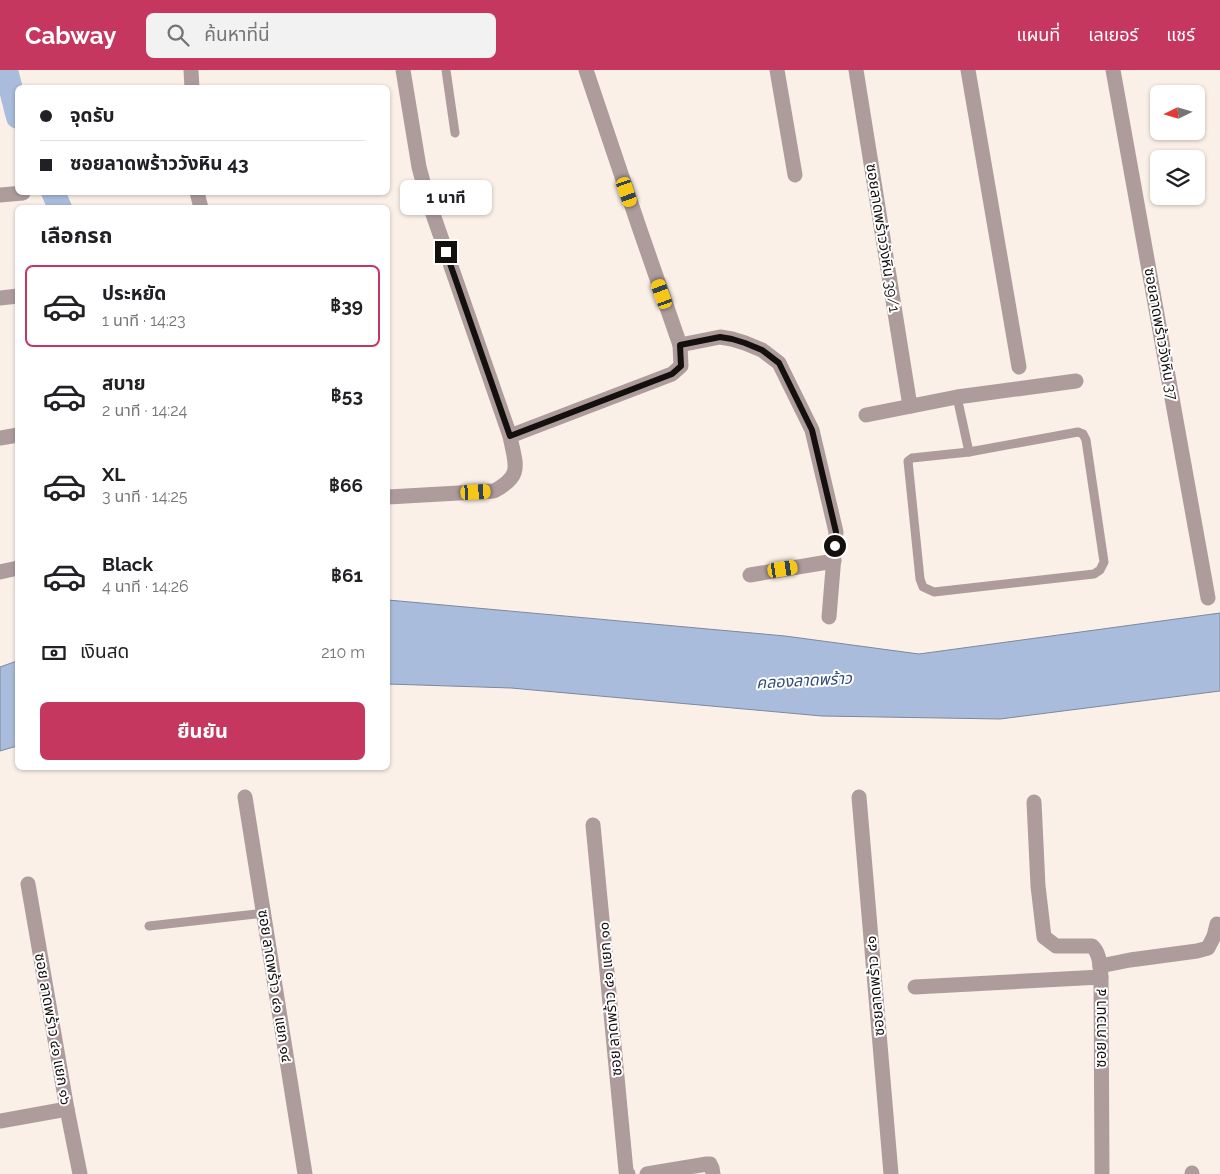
<!DOCTYPE html>
<html lang="th">
<meta charset="utf-8">
<style>
body{margin:0;font-family:Raleway,"Noto Sans Thai",sans-serif;background:#f2f2f2;color:#202124;height:100vh;display:flex;flex-direction:column;font-size:19px;white-space:nowrap}
*{box-sizing:border-box;margin:0}
p{font-size:16px;color:#757577}
.icon{flex:none;width:28px;height:28px;fill:none;stroke:currentColor;stroke-width:2;stroke-linecap:round;stroke-linejoin:round}
.map{position:relative;flex:1;overflow:hidden}
.sheet{position:absolute;left:15px;top:135px;width:375px;height:565px;display:flex;flex-direction:column;background:#fff;border-radius:8px;box-shadow:0 1px 4px #0004}
.sheet>*{flex:none}
.banner{position:absolute;left:15px;top:15px;width:375px;height:110px;border-radius:8px;box-shadow:0 1px 4px #0004;display:grid;align-content:center;height:110px;padding:0 25px;background:#fff}
.needle{width:32px;rotate:265deg}
.buttons{position:absolute;left:1150px;top:15px;display:grid;gap:10px}
.buttons a{display:grid;place-items:center;width:55px;height:55px;border-radius:8px;background:#fff;box-shadow:0 1px 4px #0004;font-size:25px}
.end{position:absolute;width:22px;height:22px;margin:-11px;border:6px solid #14100e;background:#fff;box-shadow:0 0 0 2px #fff}
.from{border-radius:50%}
.bubble{position:absolute;height:35px;border-radius:8px;background:#fff;box-shadow:0 1px 4px #0004;font-size:16px;font-weight:700;line-height:35px;text-align:center}
.car{position:absolute;width:15px;height:30px;margin:-15px -8px;border-radius:6px;box-shadow:0 0 4px 1px #0007;background:linear-gradient(#f5c518 24%,#345 0 40%,#f5c518 0 76%,#345 0 86%,#f5c518 0)}
.banner b{display:flex;align-items:center;gap:18px;height:48px;font-size:19px}
.banner b+b{border-top:1px solid #e0e0e0}
.banner i{width:12px;height:12px;background:#202124}
ul{padding:0;list-style:none}
li{display:flex;align-items:center;gap:15px;height:82px;margin:0 10px 8px;padding:0 15px;border:2px solid transparent;border-radius:8px}
li div{flex:1}
li b{display:block;font-size:19px}
li em{font-style:normal;font-weight:700}
li.active{border-color:#c63760}
li>.icon{width:45px;height:45px;stroke-width:1.5}
h2{padding:0 25px;font-size:22px;line-height:60px}
.pay{display:flex;align-items:center;gap:12px;height:55px;padding:0 25px;font-size:19px}
.pay p{margin-inline-start:auto}
.action{display:flex;gap:10px;margin-top:auto;padding:10px 25px}
.action a{flex:1;height:58px;border-radius:8px;background:#c63760;color:#fff;font-size:20px;font-weight:700;line-height:58px;text-align:center}
header{display:flex;align-items:center;gap:30px;box-sizing:border-box;height:70px;padding:0 25px;background:#c63760;color:#fff}
header strong{font-size:24px}
nav{display:flex;gap:28px;margin-inline-start:auto;font-size:18px}
.search{width:350px;height:45px;background:#f2f2f2;display:flex;align-items:center;gap:12px;box-sizing:border-box;padding:0 18px;border-radius:8px;color:#757577;font-size:19px}
.map>svg:first-child{display:block}
</style>
<header>
<strong>Cabway</strong>
<div class="search"><svg class="icon" aria-label="search" viewBox="0 0 24 24"><circle cx="10" cy="10" r="6"/><path d="M15 15l6 6"/></svg>ค้นหาที่นี่</div>
<nav><a>แผนที่</a><a>เลเยอร์</a><a>แชร์</a></nav>
</header>
<div class="map">
<svg width="1220" height="1104" viewBox="0 0 1220 1104">
<rect width="100%" height="100%" fill="#faf0e8"/>
<g fill="#a9bcdb" stroke="#7c889e">
<path d="M388,530L785,566L919,584L1220,543V621L1000,649L822,646L511,618L388,614Z"/>
<path d="M17,591V676L0,681V597Z"/>
</g>
<g fill="none" stroke-linecap="round" stroke-linejoin="round">
<g stroke="#a9bcdb" stroke-width="24">
<path d="M6,0L18,47"/>
<path d="M53,122L60,138"/>
</g>
<g stroke="#ae9c9d" stroke-width="9">
<path d="M446,0L455,63"/>
<path d="M957,327L969,382"/>
<path d="M1078,362L1083,364L1086,370L1104,492L1100,500L1094,504L934,522L923,517L920,509L908,391L912,388L969,382Z"/>
<path d="M149,856L264,843"/>
</g>
<g stroke="#ae9c9d" stroke-width="15">
<path d="M191,0L192,18"/>
<path d="M777,0L795,105"/>
<path d="M856,0L910,336"/>
<path d="M968,0L1019,297"/>
<path d="M1113,0L1208,528"/>
<path d="M197,122L201,138"/>
<path d="M0,125L23,123"/>
<path d="M0,228L18,226"/>
<path d="M680,275L720,267L732,269L745,273L762,280L779,293L812,360L836,462L829,547"/>
<path d="M866,345L957,327L1076,311"/>
<path d="M510,366L672,304L681,296L680,275L639,157L586,0"/>
<path d="M0,368L18,365"/>
<path d="M388,427L494,421C524,405 515,394 510,366L427,127L419,97L403,0"/>
<path d="M0,502L18,498"/>
<path d="M750,505L834,491"/>
<path d="M245,727L305,1104"/>
<path d="M859,727L891,1104"/>
<path d="M1034,732L1038,816L1044,867L1056,876H1092C1100,883 1100,896 1101,907"/>
<path d="M593,755L626,1101L628,1104"/>
<path d="M28,814L67,1039L80,1104"/>
<path d="M1100,896L1130,890L1197,881L1208,878L1214,866L1217,854"/>
<path d="M915,917L1101,907L1102,1104"/>
<path d="M0,1051L67,1039"/>
<path d="M1192,1103V1104"/>
<path d="M647,1104L707,1094H710L712,1098L713,1104"/>
</g>
</g>
<g fill="none" stroke-linecap="round" stroke-linejoin="round">
<path stroke="#14100e" stroke-width="6" d="M446,182L510,366L672,304L681,296L680,275L720,267L732,269L745,273L762,280L779,293L812,360L836,462L835,476"/>
</g>
<g text-anchor="middle" stroke-width="4" stroke-linejoin="round" paint-order="stroke">
<g font-size="15" fill="#14100e" stroke="#fff">
<text transform="translate(883 168) rotate(81)" y="5">ซอยลาดพร้าววังหิน 39/1</text>
<text transform="translate(1161 264) rotate(80)" y="5">ซอยลาดพร้าววังหิน 37</text>
<text transform="translate(275 916) rotate(81)" y="5">ซอย ลาดพร้าว ๔๑ แยก ๑๔</text>
<text transform="translate(875 916) rotate(-95)" y="5">ซอยลาดพร้าว ๔๑</text>
<text transform="translate(610 929) rotate(-95)" y="5">ซอย ลาดพร้าว ๔๑ แยก ๑๐</text>
<text transform="translate(1101 958) rotate(-90)" y="5">ซอย ภาวนา ๔</text>
<text transform="translate(53 959) rotate(80)" y="5">ซอย ลาดพร้าว ๔๑ แยก ๑๖</text>
</g>
<g font-size="16" font-style="italic" fill="#334b77" stroke="#fff">
<text transform="translate(804 610) rotate(-3)" y="6">คลองลาดพร้าว</text>
</g>
</g>
</svg>
<div class="buttons">
<a><svg class="needle" viewBox="-14 -14 28 28"><path d="M0-13l5 13h-10z" fill="#e53935"/><path d="M0 13l5-13h-10z" fill="#757577"/></svg></a>
<a><svg class="icon" aria-label="layers" viewBox="0 0 24 24"><path d="M12 4l9 5-9 5-9-5zM3 14l9 5 9-5"/></svg></a>
</div>
<i class="end from" style="left:835px;top:476px"></i>
<i class="end" style="left:446px;top:182px"></i>
<div class="bubble" style="left:400px;top:110px;width:92px">1 นาที</div>
<i class="car" style="left:627px;top:122px;rotate:161deg"></i>
<i class="car" style="left:662px;top:224px;rotate:340deg"></i>
<i class="car" style="left:476px;top:422px;rotate:87deg"></i>
<i class="car" style="left:783px;top:499px;rotate:81deg"></i>
<div class="banner">
<b><i class="from"></i>จุดรับ</b>
<b><i></i>ซอยลาดพร้าววังหิน 43</b>
</div>
<section class="sheet">
<h2>เลือกรถ</h2>
<ul>
<li class="active"><svg class="icon" aria-label="car" viewBox="0 0 24 24"><path d="M5 17H2v-5l4-1 3-4h7l3 4 3 1v5h-3M9 17h6M6 11h13"/><circle cx="7" cy="17" r="2"/><circle cx="17" cy="17" r="2"/></svg><div><b>ประหยัด</b><p>1 นาที · 14:23</p></div><em>฿39</em></li>
<li><svg class="icon" aria-label="car" viewBox="0 0 24 24"><path d="M5 17H2v-5l4-1 3-4h7l3 4 3 1v5h-3M9 17h6M6 11h13"/><circle cx="7" cy="17" r="2"/><circle cx="17" cy="17" r="2"/></svg><div><b>สบาย</b><p>2 นาที · 14:24</p></div><em>฿53</em></li>
<li><svg class="icon" aria-label="car" viewBox="0 0 24 24"><path d="M5 17H2v-5l4-1 3-4h7l3 4 3 1v5h-3M9 17h6M6 11h13"/><circle cx="7" cy="17" r="2"/><circle cx="17" cy="17" r="2"/></svg><div><b>XL</b><p>3 นาที · 14:25</p></div><em>฿66</em></li>
<li><svg class="icon" aria-label="car" viewBox="0 0 24 24"><path d="M5 17H2v-5l4-1 3-4h7l3 4 3 1v5h-3M9 17h6M6 11h13"/><circle cx="7" cy="17" r="2"/><circle cx="17" cy="17" r="2"/></svg><div><b>Black</b><p>4 นาที · 14:26</p></div><em>฿61</em></li>
</ul>
<div class="pay"><svg class="icon" aria-label="cash" viewBox="0 0 24 24"><path d="M3 7h18v10H3z"/><circle cx="12" cy="12" r="2"/></svg>เงินสด<p>210 m</p></div>
<div class="action"><a>ยืนยัน</a></div>
</section>
</div>
